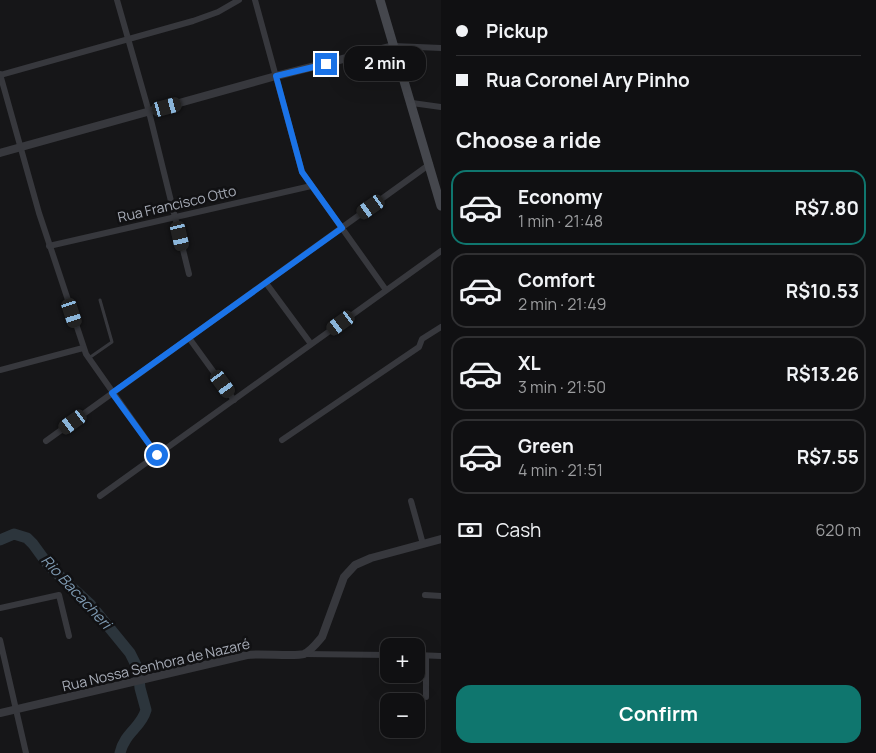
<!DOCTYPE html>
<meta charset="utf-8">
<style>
body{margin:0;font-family:Manrope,sans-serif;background:#19191b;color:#f1f3f6;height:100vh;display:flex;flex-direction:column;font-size:19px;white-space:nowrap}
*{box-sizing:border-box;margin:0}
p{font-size:16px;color:#9c9d9f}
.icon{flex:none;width:28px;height:28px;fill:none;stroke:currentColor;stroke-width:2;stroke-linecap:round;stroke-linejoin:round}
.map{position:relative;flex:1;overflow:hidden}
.details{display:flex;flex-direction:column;background:#101012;width:435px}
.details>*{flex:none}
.hud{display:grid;align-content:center;height:110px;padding:0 15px;background:#101012}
.controls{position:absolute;left:380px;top:638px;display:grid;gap:10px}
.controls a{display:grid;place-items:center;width:45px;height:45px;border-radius:10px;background:#101012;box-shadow:0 5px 20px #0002,0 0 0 1px #303032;font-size:25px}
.end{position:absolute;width:22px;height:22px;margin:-11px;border:6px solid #1a73e8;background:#fff;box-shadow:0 0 0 2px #fff}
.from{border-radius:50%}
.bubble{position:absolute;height:35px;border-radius:15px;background:#101012;box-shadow:0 5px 20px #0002,0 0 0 1px #303032;font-size:16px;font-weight:700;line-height:35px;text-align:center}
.car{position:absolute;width:15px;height:30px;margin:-15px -8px;border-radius:6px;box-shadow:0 0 4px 1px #0007;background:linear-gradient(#222 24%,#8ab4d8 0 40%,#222 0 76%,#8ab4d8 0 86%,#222 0)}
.hud b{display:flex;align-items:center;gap:18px;height:48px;font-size:19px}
.hud b+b{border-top:1px solid #303032}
.hud i{width:12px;height:12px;background:#f1f3f6}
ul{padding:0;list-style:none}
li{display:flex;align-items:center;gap:15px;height:75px;margin:0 10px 8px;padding:0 5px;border:2px solid #303032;border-radius:15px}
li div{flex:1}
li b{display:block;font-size:19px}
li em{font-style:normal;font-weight:700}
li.on{border-color:#0f766e}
li>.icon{width:45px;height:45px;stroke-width:1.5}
h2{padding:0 15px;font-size:22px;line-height:60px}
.pay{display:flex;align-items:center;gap:12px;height:55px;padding:0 15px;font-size:19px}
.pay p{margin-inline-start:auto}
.button{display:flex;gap:10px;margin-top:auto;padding:10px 15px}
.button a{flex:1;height:58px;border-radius:15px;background:#0f766e;color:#fff;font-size:20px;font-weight:700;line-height:58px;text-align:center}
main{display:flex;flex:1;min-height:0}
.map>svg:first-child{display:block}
</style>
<main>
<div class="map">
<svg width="441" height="753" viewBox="0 0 441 753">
<rect width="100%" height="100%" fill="#161618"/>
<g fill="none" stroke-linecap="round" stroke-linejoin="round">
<path stroke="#2c353c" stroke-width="11" d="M0,540L14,534L27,538L33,544L49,566L90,604L130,653L138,669L140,688L146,710C141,728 125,732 120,753"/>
<path stroke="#37383d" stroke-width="3" d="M89,358L112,342L100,300"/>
<g stroke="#37383d" stroke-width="6">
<path d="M117,0L149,112L189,274"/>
<path d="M255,0L302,172L386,290"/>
<path d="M394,46L441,48"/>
<path d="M0,74L39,213L86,354L157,455"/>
<path d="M0,75L193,21L218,12L239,0"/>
<path d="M412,103L441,107"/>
<path d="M49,246L311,186"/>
<path d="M266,283L311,344"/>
<path d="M189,338L234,400"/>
<path d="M0,370L83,348"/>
<path d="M282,440L419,347L422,339L441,327"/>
<path d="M46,441L430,164"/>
<path d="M100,496L441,251"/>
<path d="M411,501L423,544"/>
<path d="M425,595L441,596"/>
<path d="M0,608L59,595L69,636"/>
<path d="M0,640L26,753"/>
<path d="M304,654L389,655"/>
<path d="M416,655L441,656"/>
<path d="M426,697V656"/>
</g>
<g stroke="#37383d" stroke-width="8">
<path d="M0,153L276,76L394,46"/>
<path d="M0,713L247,655C260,653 296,657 304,654C311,651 317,643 322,637L344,577L355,565L371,558L441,539"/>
</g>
<path stroke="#45474d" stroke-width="9" d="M380,0L441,206"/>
</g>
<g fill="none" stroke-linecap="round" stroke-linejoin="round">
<path stroke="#1a73e8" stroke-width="6" d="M157,455L112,393L342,228L302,172L276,76L326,64"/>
</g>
<g text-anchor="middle" stroke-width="5" stroke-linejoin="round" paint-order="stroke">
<g font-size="14" fill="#a8adb8" stroke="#111113">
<text transform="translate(177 204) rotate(-13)" y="5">Rua Francisco Otto</text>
<text transform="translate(156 665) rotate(-13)" y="5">Rua Nossa Senhora de Nazaré</text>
</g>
<g font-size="15" font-style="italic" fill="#7f9bb3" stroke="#111113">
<text transform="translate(76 592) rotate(47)" y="5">Rio Bacacheri</text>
</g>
</g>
</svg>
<div class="controls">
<a>+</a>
<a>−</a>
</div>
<i class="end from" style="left:157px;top:455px"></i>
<i class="end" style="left:326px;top:64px"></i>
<div class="bubble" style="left:344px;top:46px;width:82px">2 min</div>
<i class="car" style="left:167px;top:107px;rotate:75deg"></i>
<i class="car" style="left:371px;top:207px;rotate:235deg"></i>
<i class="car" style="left:180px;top:236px;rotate:167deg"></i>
<i class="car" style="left:72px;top:313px;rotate:162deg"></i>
<i class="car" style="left:341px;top:323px;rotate:234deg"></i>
<i class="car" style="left:223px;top:384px;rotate:144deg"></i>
<i class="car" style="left:73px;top:422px;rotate:234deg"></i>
</div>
<section class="details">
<div class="hud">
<b><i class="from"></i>Pickup</b>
<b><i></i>Rua Coronel Ary Pinho</b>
</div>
<h2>Choose a ride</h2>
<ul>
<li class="on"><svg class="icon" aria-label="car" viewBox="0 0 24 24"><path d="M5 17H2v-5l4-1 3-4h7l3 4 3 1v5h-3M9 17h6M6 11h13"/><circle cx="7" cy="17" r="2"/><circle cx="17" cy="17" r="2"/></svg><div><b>Economy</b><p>1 min · 21:48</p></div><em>R$7.80</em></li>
<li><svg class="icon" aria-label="car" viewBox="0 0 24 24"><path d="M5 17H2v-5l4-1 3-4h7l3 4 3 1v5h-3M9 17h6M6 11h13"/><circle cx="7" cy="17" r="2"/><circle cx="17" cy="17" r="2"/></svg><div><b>Comfort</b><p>2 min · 21:49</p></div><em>R$10.53</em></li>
<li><svg class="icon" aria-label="car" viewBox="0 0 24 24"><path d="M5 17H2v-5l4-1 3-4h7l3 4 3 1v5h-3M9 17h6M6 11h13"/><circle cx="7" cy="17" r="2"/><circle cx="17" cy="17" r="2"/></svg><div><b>XL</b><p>3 min · 21:50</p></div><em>R$13.26</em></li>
<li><svg class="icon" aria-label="car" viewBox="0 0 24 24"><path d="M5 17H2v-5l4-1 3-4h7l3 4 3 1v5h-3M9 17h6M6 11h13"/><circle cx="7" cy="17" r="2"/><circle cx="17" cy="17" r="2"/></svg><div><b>Green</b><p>4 min · 21:51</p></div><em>R$7.55</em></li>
</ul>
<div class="pay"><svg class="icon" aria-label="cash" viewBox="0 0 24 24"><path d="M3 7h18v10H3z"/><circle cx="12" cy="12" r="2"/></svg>Cash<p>620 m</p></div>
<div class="button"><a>Confirm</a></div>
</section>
</main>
